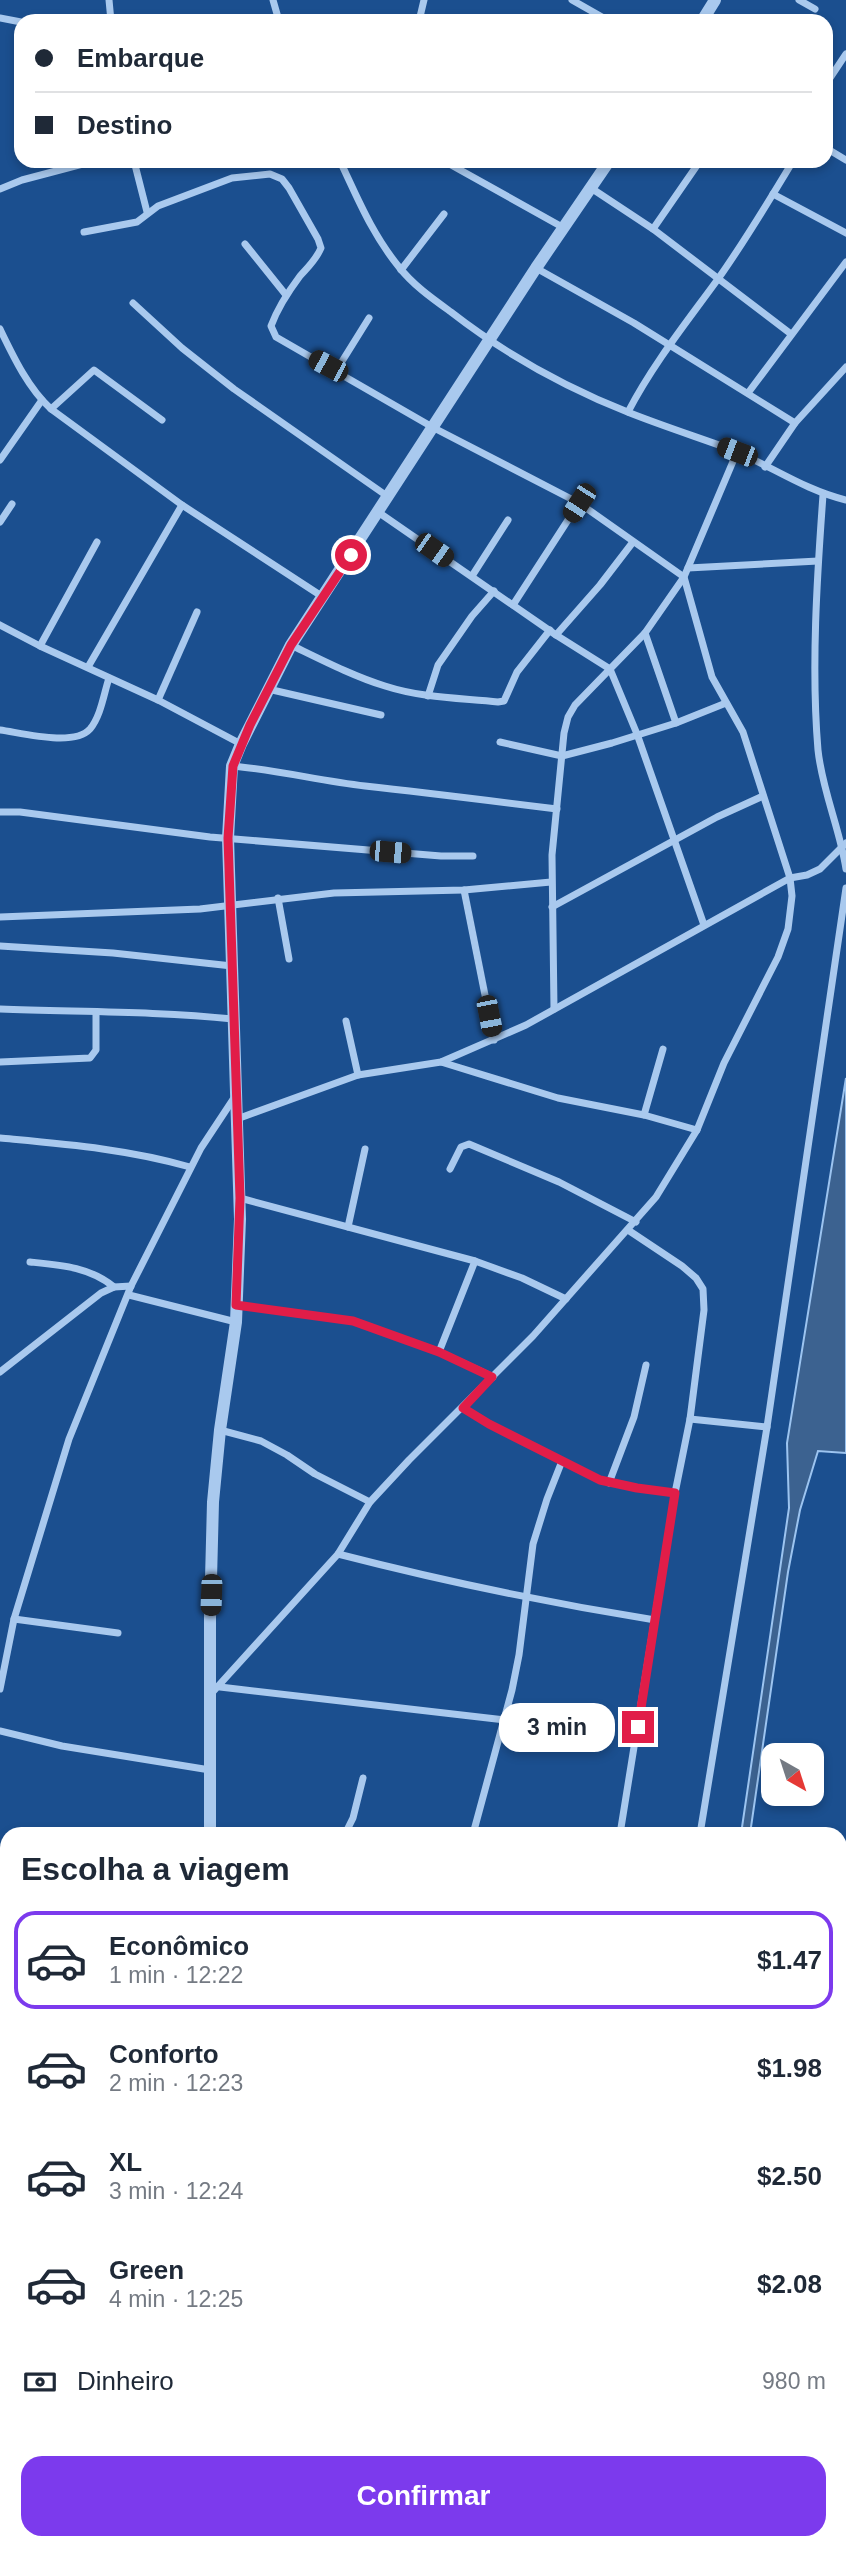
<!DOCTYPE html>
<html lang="pt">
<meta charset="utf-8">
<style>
body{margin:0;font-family:Arial,sans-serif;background:#f6f6f7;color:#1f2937;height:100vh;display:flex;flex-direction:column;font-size:26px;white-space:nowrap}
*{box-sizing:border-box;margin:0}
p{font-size:23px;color:#747a83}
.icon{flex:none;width:38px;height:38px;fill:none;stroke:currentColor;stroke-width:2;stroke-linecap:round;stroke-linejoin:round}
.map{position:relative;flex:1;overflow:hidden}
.panel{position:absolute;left:0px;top:1827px;width:847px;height:723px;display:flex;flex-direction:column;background:#fff;border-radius:21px 21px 0 0;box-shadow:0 4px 10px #0003}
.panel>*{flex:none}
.banner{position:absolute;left:14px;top:14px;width:819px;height:154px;border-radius:21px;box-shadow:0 4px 10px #0003;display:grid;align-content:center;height:154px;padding:0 21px;background:#fff}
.needle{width:46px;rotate:141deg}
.controls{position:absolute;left:761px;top:1743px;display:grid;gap:14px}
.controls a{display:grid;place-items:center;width:63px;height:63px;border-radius:14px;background:#fff;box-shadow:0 4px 10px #0003;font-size:35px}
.end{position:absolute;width:32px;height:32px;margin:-16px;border:9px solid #e11d48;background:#fff;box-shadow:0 0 0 4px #fff}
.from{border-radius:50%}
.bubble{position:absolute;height:49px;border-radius:21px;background:#fff;box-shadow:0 4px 10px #0003;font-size:23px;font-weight:600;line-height:49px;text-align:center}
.car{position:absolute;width:21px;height:42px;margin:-21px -10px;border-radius:9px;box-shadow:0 0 5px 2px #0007;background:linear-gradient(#222 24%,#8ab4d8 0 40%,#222 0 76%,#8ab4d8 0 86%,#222 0)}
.banner b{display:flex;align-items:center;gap:24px;height:66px;font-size:26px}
.banner b+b{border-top:2px solid #e0e1e3}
.banner i{width:18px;height:18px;background:#1f2937}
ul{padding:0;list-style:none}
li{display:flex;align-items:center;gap:21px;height:98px;margin:0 14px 10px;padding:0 7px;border:4px solid transparent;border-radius:21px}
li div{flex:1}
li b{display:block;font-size:26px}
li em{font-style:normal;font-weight:600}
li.current{border-color:#7c3aed}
li>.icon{width:63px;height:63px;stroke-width:1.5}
h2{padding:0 21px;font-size:32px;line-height:84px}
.pay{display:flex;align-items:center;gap:18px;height:77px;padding:0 21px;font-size:26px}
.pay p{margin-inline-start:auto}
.primary-button{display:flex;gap:14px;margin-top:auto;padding:14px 21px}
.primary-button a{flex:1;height:80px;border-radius:21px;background:#7c3aed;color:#fff;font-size:28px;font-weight:600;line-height:80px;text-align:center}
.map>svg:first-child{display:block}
</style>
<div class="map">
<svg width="846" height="2549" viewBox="0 0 846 2549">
<rect width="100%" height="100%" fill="#1b4f8f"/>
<path fill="#3c6290" stroke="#9cc4f0" stroke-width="2" d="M846,1078V1453L818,1451L800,1510L788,1572L750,1834H741L789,1508L787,1443Z"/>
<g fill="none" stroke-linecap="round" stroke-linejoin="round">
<g stroke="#a9c9ee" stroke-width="7">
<path d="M109,0L111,21"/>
<path d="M273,0L279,21"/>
<path d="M572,0L609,21"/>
<path d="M799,0L815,9"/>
<path d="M0,18L21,22"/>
<path d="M419,21L424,0"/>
<path d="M826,84L846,54"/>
<path d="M826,148L846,160"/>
<path d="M134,161L147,212"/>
<path d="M340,161C358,199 372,234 399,267C413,285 433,299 451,312C505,354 567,388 630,413C663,426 697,437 730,449C770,465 804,490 846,500"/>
<path d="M444,161L564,228"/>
<path d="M591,188L653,229L791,334"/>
<path d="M0,189L22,180L94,161"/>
<path d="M773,194L846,233"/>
<path d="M653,229L700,161"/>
<path d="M84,232L137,222L158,206L232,178L270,174L282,179L289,188L318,239L321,248C316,260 308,267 300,276C288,292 278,307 271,326L276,337L434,428L579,503L684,577L712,677L743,732L790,878L792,896L788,929L778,957L724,1063L697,1130L656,1197L533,1336L409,1460L370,1502L338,1554L210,1695"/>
<path d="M245,244L286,295"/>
<path d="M536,268L634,323L795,423"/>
<path d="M401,270L444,214"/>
<path d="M133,303L182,348L234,389L387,496"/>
<path d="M0,329C13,356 28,388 51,409L182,505L323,597"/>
<path d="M336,371L369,318"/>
<path d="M748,393L846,262"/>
<path d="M51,409L94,370L162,420"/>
<path d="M628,412C653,364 686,323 718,279C745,241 769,201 793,161"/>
<path d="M0,460L42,400"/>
<path d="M765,467L795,423L846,367"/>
<path d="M823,495C817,577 811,668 818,750C822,790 840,829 846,869"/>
<path d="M378,512L556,635L610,669L637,734L704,925"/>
<path d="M0,522L12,504"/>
<path d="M688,568L818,561"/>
<path d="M472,576L508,520"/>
<path d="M513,605L579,503"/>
<path d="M0,625L40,646L158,700L241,744"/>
<path d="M645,633L676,723"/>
<path d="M556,635L600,585L633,542"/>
<path d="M291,645C322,660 353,676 385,686C422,698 460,698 498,702L504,701L517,672L550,630"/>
<path d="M40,646L97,542"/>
<path d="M88,667L182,505"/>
<path d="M268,689L381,715"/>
<path d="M428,696L438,665L472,616L494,591"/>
<path d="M158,700L197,612"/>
<path d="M0,730C22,733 74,747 90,729C101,716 104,693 109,678"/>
<path d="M500,742L562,756L612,743L676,723L726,703"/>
<path d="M232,766C277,770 321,781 365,786C429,793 493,801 557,809"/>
<path d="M0,812H20L210,837L441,856H473"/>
<path d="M464,890L494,1040"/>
<path d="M278,898L289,959"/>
<path d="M552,907L717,817L763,796"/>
<path d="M0,917L200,909L334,893L464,890L551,882"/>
<path d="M0,946L113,953L232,966"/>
<path d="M0,1009C78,1012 156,1011 233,1019"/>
<path d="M554,1009L552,855L564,733L568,717L575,705L645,633L684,577L737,452"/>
<path d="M346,1021L358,1075"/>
<path d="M0,1062L90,1058L96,1050V1013"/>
<path d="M441,1062L558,1098L644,1115L697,1130"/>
<path d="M644,1115L663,1049"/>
<path d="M237,1119L358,1075L441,1062L526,1025L790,878L807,875L820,869L846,843"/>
<path d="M0,1138C64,1144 128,1149 190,1167"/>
<path d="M450,1169L461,1147L469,1144L559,1182L636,1222"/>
<path d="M240,1198L475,1261L522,1278L566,1299"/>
<path d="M348,1227L365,1149"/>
<path d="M30,1262C61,1265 90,1267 114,1287"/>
<path d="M129,1295L236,1322"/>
<path d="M236,1305L353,1321L439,1352L493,1377"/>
<path d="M439,1352L475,1261"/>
<path d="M0,1372L101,1293L114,1287L131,1286"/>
<path d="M463,1408L489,1424L600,1480L637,1488L675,1493"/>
<path d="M690,1419L767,1427"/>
<path d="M220,1430L261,1441L287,1455L315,1474L370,1502"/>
<path d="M609,1483L634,1417L646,1365"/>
<path d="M338,1554C443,1581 548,1603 655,1620"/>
<path d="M14,1619L118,1633"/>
<path d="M220,1687L505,1720"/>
<path d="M0,1689L14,1619L69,1439L131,1286L201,1148L234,1098"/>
<path d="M0,1731L62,1746L210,1770"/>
<path d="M345,1834L353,1818L363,1778"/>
<path d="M473,1834L512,1690L519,1655L533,1544L547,1499L562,1461"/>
<path d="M620,1834L675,1493L690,1419L704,1310L703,1289L696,1278L682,1266L628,1230"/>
<path d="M700,1834L767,1427L846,888"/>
<path d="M0,1856L7,1857"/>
<path d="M0,1963L7,1969"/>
<path d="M0,2021L7,2028"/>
<path d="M0,2194L7,2211"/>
<path d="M0,2223L7,2219"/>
<path d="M223,2543V2549"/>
<path d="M399,2543L400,2549"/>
</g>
<g stroke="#a9c9ee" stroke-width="12">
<path d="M702,21L715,0"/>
<path d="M210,1834V1618L213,1502L220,1430L236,1322L240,1219L228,838L232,766L241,744L291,645L536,268L609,161"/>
<path d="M0,2148L7,2145"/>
</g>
<g stroke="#f8faff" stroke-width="19">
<path d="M840,2475L846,2474"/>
<path d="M840,2528H846"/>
<path d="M444,2549L479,2543"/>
<path d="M689,2549L734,2543"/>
</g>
</g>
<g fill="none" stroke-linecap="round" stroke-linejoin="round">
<path stroke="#e11d48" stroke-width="9" d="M351,555L291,645L250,725L233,766L228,838L240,1198L236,1305L353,1321L439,1352L492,1377L463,1408L489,1424L600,1480L637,1488L675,1493L638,1727"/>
</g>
</svg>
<div class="controls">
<a><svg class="needle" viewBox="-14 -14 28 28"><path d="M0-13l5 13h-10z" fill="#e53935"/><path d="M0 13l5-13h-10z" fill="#747a83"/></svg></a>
</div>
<i class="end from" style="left:351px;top:555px"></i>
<i class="end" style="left:638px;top:1727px"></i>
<div class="bubble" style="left:499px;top:1703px;width:116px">3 min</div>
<i class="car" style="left:328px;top:366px;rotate:298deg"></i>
<i class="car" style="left:737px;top:452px;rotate:291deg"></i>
<i class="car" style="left:579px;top:503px;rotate:213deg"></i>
<i class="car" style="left:434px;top:550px;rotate:125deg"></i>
<i class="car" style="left:390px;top:852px;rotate:95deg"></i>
<i class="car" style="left:489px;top:1016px;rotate:169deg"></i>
<i class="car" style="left:211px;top:1595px;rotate:182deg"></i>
<div class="banner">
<b><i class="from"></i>Embarque</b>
<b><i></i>Destino</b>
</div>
<section class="panel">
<h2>Escolha a viagem</h2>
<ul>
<li class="current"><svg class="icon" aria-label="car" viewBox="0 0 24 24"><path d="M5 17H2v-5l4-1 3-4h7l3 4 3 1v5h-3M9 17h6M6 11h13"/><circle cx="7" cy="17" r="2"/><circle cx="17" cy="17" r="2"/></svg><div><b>Econômico</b><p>1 min · 12:22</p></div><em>$1.47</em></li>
<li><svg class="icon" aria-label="car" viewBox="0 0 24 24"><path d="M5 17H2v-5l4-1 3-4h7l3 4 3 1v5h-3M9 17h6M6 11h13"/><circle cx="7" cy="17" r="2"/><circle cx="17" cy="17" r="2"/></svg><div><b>Conforto</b><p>2 min · 12:23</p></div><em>$1.98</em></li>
<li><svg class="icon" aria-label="car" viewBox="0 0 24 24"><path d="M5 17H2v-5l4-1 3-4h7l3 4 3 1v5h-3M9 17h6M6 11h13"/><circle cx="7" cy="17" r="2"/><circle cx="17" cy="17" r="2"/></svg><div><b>XL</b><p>3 min · 12:24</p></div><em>$2.50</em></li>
<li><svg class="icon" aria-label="car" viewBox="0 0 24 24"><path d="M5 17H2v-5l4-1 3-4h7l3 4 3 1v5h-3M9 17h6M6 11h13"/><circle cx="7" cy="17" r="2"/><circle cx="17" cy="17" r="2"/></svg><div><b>Green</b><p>4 min · 12:25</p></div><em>$2.08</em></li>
</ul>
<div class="pay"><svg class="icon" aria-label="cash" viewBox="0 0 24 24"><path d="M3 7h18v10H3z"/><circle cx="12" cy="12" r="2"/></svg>Dinheiro<p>980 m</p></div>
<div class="primary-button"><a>Confirmar</a></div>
</section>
</div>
